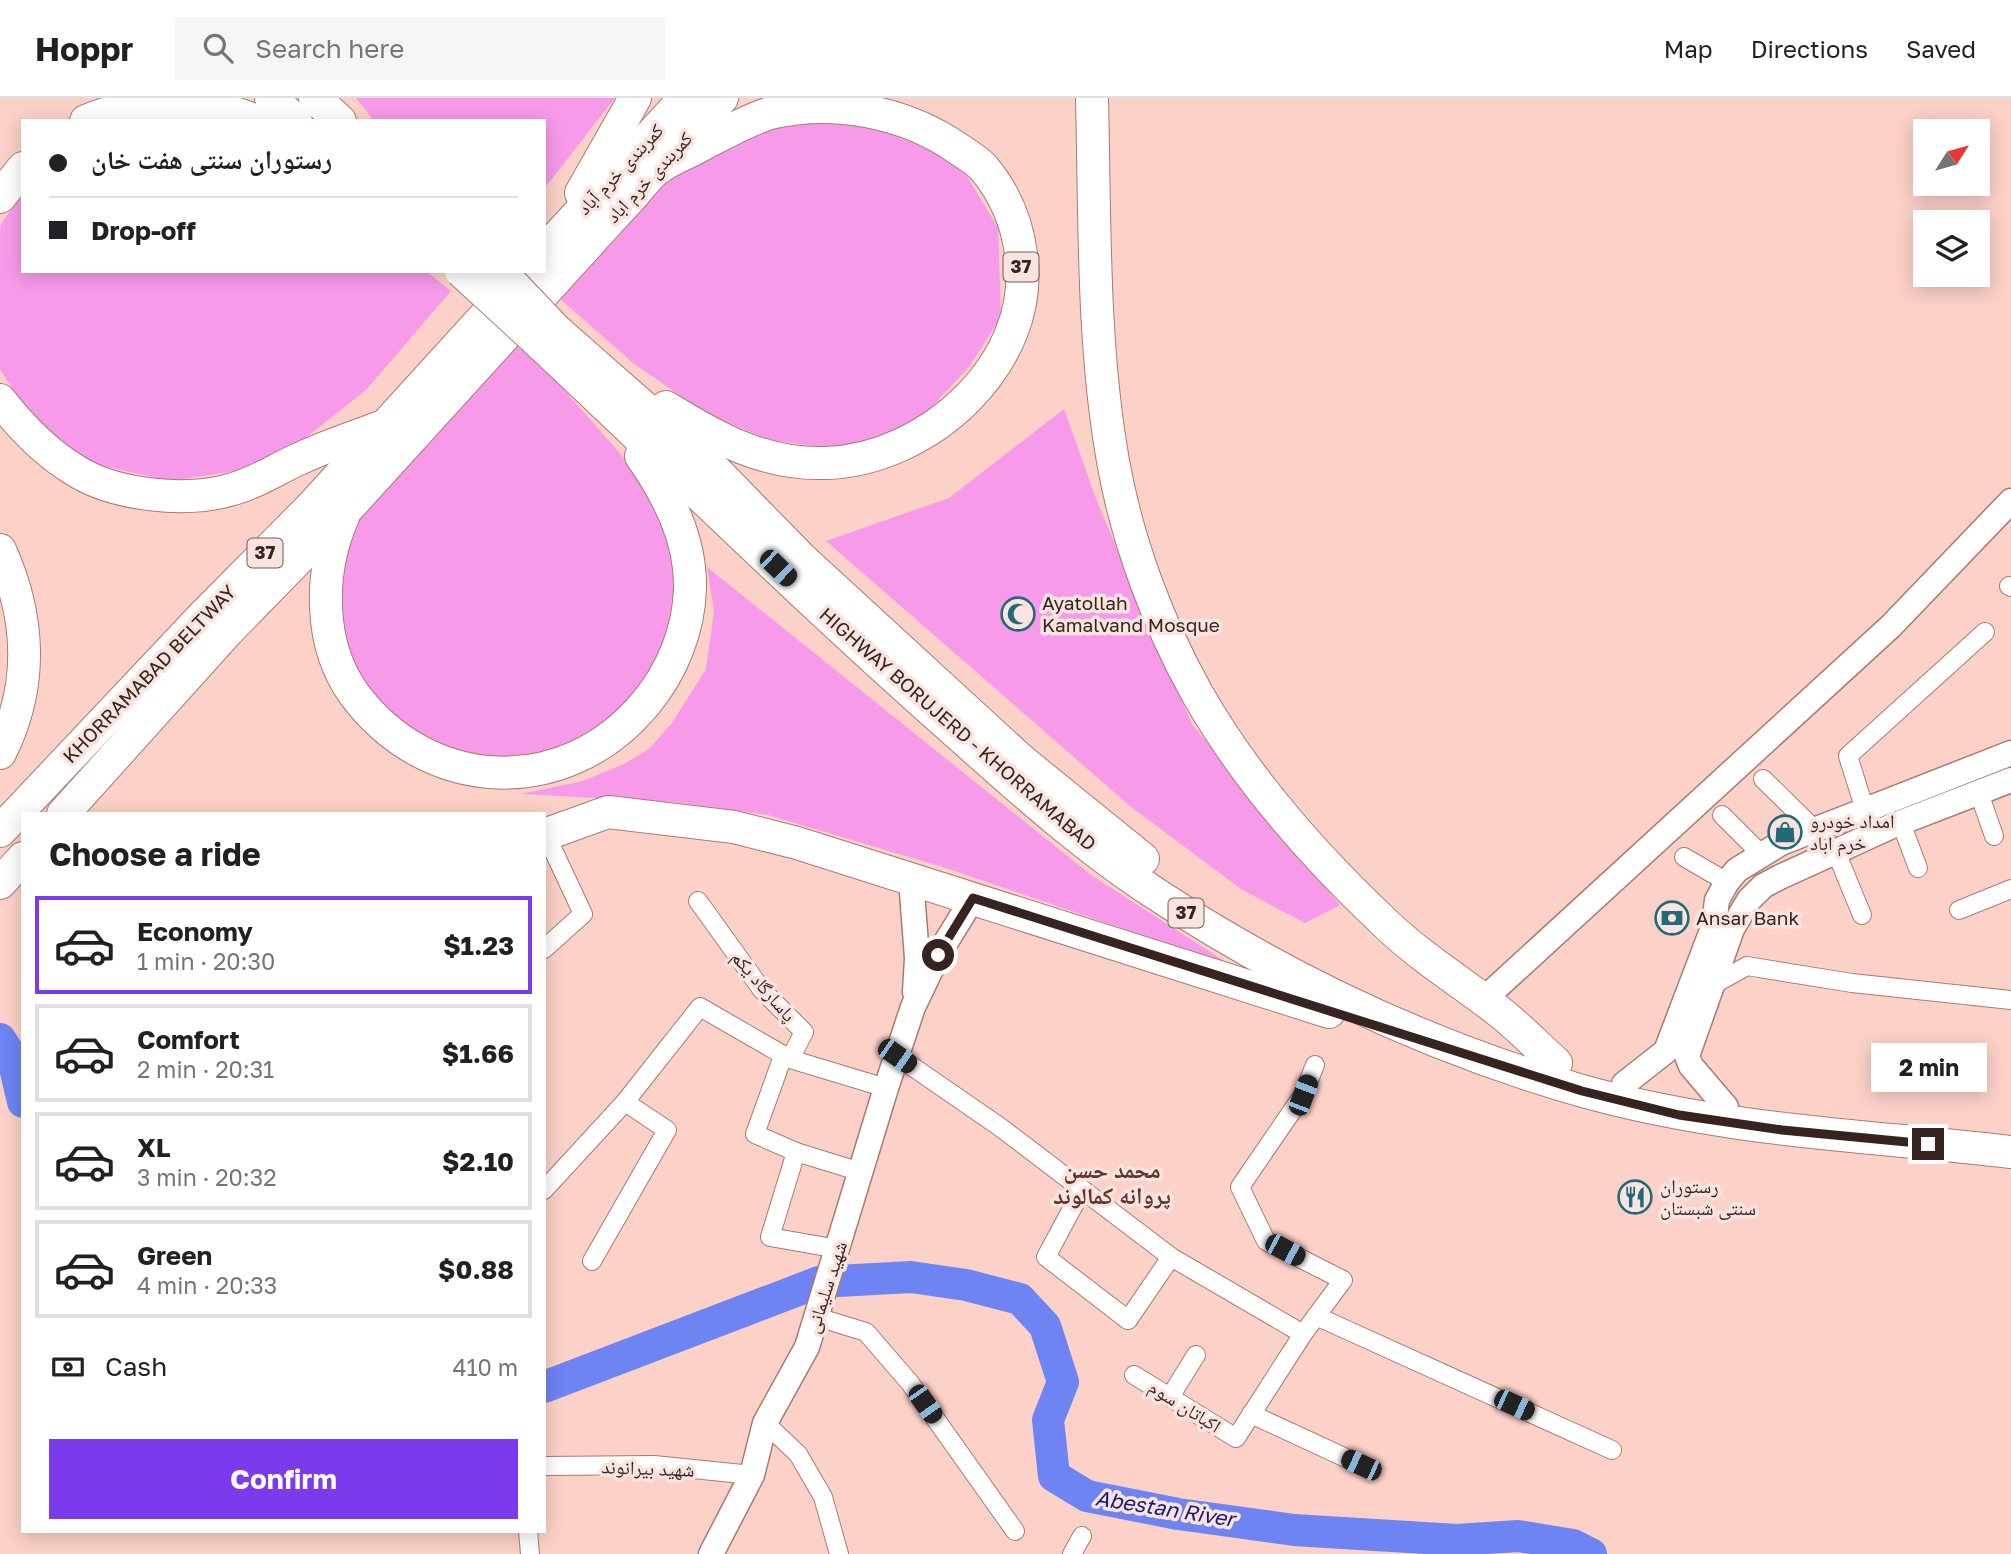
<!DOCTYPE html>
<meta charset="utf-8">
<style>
body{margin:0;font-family:"Golos Text","Noto Naskh Arabic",sans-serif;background:#f6f6f6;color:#202124;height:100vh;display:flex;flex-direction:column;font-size:26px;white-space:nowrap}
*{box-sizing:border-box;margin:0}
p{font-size:23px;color:#757577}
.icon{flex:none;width:38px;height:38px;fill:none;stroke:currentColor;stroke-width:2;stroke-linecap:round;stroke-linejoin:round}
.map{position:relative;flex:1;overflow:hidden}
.drawer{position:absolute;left:21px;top:714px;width:525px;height:721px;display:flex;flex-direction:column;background:#fff;border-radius:0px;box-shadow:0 4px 18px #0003}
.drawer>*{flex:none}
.guide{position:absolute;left:21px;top:21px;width:525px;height:154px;border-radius:0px;box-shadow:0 4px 18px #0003;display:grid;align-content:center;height:154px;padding:0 28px;background:#fff}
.needle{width:46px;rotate:53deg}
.buttons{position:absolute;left:1913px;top:21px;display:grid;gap:14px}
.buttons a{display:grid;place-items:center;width:77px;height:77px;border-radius:0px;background:#fff;box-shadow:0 4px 18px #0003;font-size:35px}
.end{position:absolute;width:32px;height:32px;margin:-16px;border:9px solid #37231f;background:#fff;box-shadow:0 0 0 4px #fff}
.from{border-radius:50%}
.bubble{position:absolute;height:49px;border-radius:0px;background:#fff;box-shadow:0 4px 18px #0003;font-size:23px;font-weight:700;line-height:49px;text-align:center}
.car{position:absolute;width:21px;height:42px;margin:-21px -10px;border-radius:9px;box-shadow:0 0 5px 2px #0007;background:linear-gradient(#222 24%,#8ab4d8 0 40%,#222 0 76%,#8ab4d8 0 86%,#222 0)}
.guide b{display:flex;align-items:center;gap:24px;height:66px;font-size:26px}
.guide b+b{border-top:2px solid #e0e0e0}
.guide i{width:18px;height:18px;background:#202124}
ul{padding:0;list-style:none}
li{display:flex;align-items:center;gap:21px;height:98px;margin:0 14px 10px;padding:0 14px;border:4px solid #e0e0e0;border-radius:0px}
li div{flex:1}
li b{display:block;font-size:26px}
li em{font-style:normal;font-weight:700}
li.selected{border-color:#7c3aed}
li>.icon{width:63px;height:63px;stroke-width:1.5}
h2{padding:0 28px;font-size:32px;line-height:84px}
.pay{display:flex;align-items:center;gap:18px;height:77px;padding:0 28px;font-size:26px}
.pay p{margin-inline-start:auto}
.primary-button{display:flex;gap:14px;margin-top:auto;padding:14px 28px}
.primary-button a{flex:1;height:80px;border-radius:0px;background:#7c3aed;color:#fff;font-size:28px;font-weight:700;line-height:80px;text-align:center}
header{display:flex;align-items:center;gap:42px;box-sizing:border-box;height:98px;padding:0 35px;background:#fff;border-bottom:2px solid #e0e0e0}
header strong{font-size:33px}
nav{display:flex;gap:38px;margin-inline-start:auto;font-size:24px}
.search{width:490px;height:63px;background:#f6f6f6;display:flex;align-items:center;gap:18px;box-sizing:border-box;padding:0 24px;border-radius:0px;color:#757577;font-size:26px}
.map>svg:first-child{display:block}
</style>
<header>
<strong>Hoppr</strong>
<div class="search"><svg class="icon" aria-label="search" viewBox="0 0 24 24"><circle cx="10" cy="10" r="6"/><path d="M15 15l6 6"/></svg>Search here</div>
<nav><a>Map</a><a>Directions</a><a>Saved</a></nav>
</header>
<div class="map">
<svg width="2011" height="1456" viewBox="0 0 2011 1456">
<rect width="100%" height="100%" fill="#fcd1c7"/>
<g fill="#f79ae9">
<path d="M356,0H615L544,91V23H374Z"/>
<path d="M848,16L909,34L958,63L998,130L1001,219L969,269L919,322L857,346L822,349L771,342L709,317L634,266L558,199L614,133L691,60L771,22Z"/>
<path d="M23,97V173H426L451,193L366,292L298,346L255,370L169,383L83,363L30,319L0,271V132L2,124Z"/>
<path d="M507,240L550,276L633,370L661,419L674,451L676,485L674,516L649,583L622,615L565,652L509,663L439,649L373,604L342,537L343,461L368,400Z"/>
<path d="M1064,311L1098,406L1192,626L1340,807L1305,825L1241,791L1130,708L826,443L949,400Z"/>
<path d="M707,469L1091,777L1232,868L949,771L768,717L674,704L520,696L583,683L624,666L649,651L672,625L706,571L714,513Z"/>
</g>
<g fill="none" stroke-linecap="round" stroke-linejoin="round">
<g stroke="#6e84f3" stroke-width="32">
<path d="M0,941L13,961L23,1004"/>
<path d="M544,1289L819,1184L911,1179L966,1187L1020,1201L1045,1228L1063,1284L1048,1322L1054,1378L1087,1398L1178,1416L1294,1432L1457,1442L1518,1438L1573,1447L1591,1456"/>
</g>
<defs>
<g id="street">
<path d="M2009,488L2011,489"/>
<path d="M1763,681L1815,732"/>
<path d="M1979,695L1994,738"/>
<path d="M1865,712L1848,658L1985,534"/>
<path d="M1722,717L1762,757"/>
<path d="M1901,725L1918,770"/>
<path d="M1836,754L1862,817"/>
<path d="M1684,759L1727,784"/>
<path d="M698,803L762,892L804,934L790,961L886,990"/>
<path d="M1959,812L2011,791"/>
<path d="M544,851L583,816L546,737"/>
<path d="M1711,888L1747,868L1852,885L2011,902"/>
<path d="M783,958L755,1036L796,1054L770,1139L838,1151"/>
<path d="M897,958L1000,1029L1171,1159L1303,1236"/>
<path d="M796,1054L861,1074"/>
<path d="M544,1092L625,1004L700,909L790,961"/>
<path d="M1082,1092L1046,1159L1128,1222L1171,1159"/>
<path d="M592,1163L667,1032L625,1004"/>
<path d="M1316,1218L1612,1352"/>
<path d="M817,1219L866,1234L910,1285L1015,1433"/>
<path d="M1134,1277L1236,1340L1303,1236L1343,1182L1266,1143L1240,1089L1303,997L1315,967"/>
<path d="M1170,1299L1196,1257"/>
<path d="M1251,1316L1361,1367"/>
<path d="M765,1325L798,1356L823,1399L839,1456"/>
<path d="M544,1368L654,1367L752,1377"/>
<path d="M528,1433L530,1456"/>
<path d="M1072,1456L1082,1438"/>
</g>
<g id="secondary">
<path d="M911,781L917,860L915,894"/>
<path d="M1483,902L1891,528L2011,403"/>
<path d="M1624,986L1666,953L1714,827L1717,802L1727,784L1737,772L1781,745L2011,655"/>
<path d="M1726,1009L1691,968L1687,958L1732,831L1749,802L1763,788L1780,779L1892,728L2011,682"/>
<path d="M711,1456L752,1377L765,1325L807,1249L886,990L913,909L938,857L973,800"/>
</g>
<g id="highway">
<path d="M271,0L296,23"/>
<path d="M315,0L340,23"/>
<path d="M1092,0C1095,120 1092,244 1113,363C1127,443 1158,526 1198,597C1246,681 1315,759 1385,825C1420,859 1463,885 1501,915C1521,931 1538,949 1556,965"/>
<path d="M86,23C140,0 203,0 256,23"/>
<path d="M671,56L722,0"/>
<path d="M581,95L635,0"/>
<path d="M0,99L23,70"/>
<path d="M544,153L685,0"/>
<path d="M576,159C595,138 615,117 634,96C642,87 650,75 660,69C671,61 685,56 698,49C721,37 745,23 770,15C833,0 905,14 957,50C966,56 976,62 983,69C1004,94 1017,124 1021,156C1037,265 927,363 825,365C764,367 716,340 666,309"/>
<path d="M556,232L713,370L801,460L1021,662L1143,761"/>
<path d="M535,241C673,370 808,504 950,629C1015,687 1080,746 1153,794C1285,881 1427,948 1579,992C1723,1033 1864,1037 2011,1054"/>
<path d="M0,302C21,329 44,353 73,371C114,398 187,405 233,391C258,384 278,370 301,360C327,348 354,339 381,329"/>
<path d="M343,419C319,474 318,546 354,596C428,696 565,702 645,606C672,574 689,532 690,490C691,441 668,397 641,358"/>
<path d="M0,452C30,518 34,588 0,655"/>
<path d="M63,716L227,534L347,411L591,143"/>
<path d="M0,733L202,519L313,407L526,173"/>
<path d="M544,737L608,714L734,729L797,745L1329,914"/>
<path d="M0,785L23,760"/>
</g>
</defs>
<use href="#street" stroke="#ab7a70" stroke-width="20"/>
<use href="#secondary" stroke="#ab7a70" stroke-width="27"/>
<use href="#highway" stroke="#ab7a70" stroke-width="34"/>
<use href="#street" stroke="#fff" stroke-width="18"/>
<use href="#secondary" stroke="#fff" stroke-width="24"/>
<use href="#highway" stroke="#fff" stroke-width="32"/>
<defs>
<g id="highway-bridge">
<path d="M461,173L535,241"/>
<path d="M500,173L556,232"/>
</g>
</defs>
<use href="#highway-bridge" stroke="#ab7a70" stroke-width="34" stroke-linecap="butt"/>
<use href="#highway-bridge" stroke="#fff" stroke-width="32"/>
</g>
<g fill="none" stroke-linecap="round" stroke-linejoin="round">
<path stroke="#37231f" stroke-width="9" d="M938,857L973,800L1582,993L1679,1017L1782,1032L1928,1046"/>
</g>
<defs>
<symbol id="mosque-ring" viewBox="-11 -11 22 22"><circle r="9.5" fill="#fae4df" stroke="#226a77" stroke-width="1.5"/><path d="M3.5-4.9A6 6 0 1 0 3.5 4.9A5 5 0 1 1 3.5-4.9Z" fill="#226a77"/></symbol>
<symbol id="shop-ring" viewBox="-11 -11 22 22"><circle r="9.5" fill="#fae4df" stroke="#226a77" stroke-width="1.5"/><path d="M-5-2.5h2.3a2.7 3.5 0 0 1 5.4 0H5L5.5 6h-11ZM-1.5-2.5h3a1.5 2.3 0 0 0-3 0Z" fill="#226a77"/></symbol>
<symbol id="bank-ring" viewBox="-11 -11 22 22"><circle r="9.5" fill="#fae4df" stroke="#226a77" stroke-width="1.5"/><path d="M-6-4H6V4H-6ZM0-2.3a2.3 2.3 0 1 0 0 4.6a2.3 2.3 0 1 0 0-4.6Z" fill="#226a77"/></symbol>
<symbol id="restaurant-ring" viewBox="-11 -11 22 22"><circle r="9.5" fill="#fae4df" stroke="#226a77" stroke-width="1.5"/><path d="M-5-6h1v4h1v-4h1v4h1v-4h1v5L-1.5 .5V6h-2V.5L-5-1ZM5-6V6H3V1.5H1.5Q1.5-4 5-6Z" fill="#226a77"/></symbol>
</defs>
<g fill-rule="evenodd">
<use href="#mosque-ring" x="999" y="497" width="38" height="38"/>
<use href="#shop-ring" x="1766" y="715" width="38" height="38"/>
<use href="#bank-ring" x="1653" y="801" width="38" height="38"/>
<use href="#restaurant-ring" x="1616" y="1080" width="38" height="38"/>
</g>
<g text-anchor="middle" stroke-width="7" stroke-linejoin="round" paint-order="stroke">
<g fill="#fae4df" stroke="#725d59" stroke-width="2">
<rect x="1003.5" y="154.5" width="35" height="29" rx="5"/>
<rect x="247.5" y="440.5" width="35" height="29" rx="5"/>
<rect x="1168.5" y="800.5" width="35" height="29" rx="5"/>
</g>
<g font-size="18" font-weight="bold" fill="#37231f">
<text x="1021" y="175">37</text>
<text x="265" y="461">37</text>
<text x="1186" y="821">37</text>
</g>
<g font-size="19" fill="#37231f" stroke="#fae4df">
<text transform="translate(620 71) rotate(-47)" y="7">کمربندی خرم آباد</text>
<text transform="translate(649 79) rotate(-47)" y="7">کمربندی خرم اباد</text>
<text transform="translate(149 576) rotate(-46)" y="7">KHORRAMABAD BELTWAY</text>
<text transform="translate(958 631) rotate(41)" y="7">HIGHWAY BORUJERD - KHORRAMABAD</text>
<text transform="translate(764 888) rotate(49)" y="7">پاسارگاد یکم</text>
<text transform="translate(826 1189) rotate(-72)" y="7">شهید سلیمانی</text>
<text transform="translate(1185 1308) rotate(32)" y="7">اکباتان سوم</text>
<text transform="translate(648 1370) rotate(2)" y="7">شهید بیرانوند</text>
</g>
<g font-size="19" fill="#37231f" stroke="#fae4df" text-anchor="start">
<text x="1042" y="512">Ayatollah<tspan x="1042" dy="22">Kamalvand Mosque</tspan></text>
<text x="1810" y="730">امداد خودرو<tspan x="1810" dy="22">خرم اباد</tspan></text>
<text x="1696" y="827">Ansar Bank</text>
<text x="1660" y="1095">رستوران<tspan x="1660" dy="22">سنتی شبستان</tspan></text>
</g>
<g font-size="21" font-style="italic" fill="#1a187a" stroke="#fae4df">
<text transform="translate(1165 1411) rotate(9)" y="7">Abestan River</text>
</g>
<g font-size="23" font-weight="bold" fill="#61362d" stroke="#fae4df">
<text x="1112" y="1080">محمد حسن<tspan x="1112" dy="26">پروانه کمالوند</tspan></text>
</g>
</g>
</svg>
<div class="buttons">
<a><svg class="needle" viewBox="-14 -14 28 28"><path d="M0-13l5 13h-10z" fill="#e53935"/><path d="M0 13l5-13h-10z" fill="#757577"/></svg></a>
<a><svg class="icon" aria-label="layers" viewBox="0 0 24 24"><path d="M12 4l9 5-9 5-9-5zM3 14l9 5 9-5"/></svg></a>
</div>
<i class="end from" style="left:938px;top:857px"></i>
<i class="end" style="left:1928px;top:1046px"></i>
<div class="bubble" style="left:1871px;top:945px;width:116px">2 min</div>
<i class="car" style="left:778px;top:470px;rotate:134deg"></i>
<i class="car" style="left:897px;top:958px;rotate:125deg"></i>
<i class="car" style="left:1303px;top:997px;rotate:21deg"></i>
<i class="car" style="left:1285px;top:1152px;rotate:118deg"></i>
<i class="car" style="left:925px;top:1306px;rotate:145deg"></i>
<i class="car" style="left:1514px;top:1307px;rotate:115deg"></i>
<i class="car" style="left:1361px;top:1367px;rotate:295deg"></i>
<div class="guide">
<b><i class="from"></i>رستوران سنتی هفت خان</b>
<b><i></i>Drop-off</b>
</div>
<section class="drawer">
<h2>Choose a ride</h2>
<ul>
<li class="selected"><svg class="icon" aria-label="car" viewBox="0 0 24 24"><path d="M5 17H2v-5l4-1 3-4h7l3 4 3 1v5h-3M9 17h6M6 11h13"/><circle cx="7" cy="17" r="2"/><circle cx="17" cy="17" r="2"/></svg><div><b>Economy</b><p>1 min · 20:30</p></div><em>$1.23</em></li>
<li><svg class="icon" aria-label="car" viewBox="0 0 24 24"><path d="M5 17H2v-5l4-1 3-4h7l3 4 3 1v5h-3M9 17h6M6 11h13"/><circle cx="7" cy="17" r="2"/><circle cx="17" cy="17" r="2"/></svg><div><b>Comfort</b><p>2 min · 20:31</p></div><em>$1.66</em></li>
<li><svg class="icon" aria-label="car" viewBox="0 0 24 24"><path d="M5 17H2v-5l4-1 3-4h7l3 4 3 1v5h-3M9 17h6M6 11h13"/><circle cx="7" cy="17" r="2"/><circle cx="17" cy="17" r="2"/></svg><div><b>XL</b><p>3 min · 20:32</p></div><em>$2.10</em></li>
<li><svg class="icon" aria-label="car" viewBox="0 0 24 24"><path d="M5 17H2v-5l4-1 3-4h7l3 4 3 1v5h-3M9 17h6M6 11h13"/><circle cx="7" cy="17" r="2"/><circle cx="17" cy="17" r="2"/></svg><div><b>Green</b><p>4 min · 20:33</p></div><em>$0.88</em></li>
</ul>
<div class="pay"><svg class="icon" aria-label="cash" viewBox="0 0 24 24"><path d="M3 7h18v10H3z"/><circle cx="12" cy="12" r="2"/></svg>Cash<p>410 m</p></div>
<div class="primary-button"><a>Confirm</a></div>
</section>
</div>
